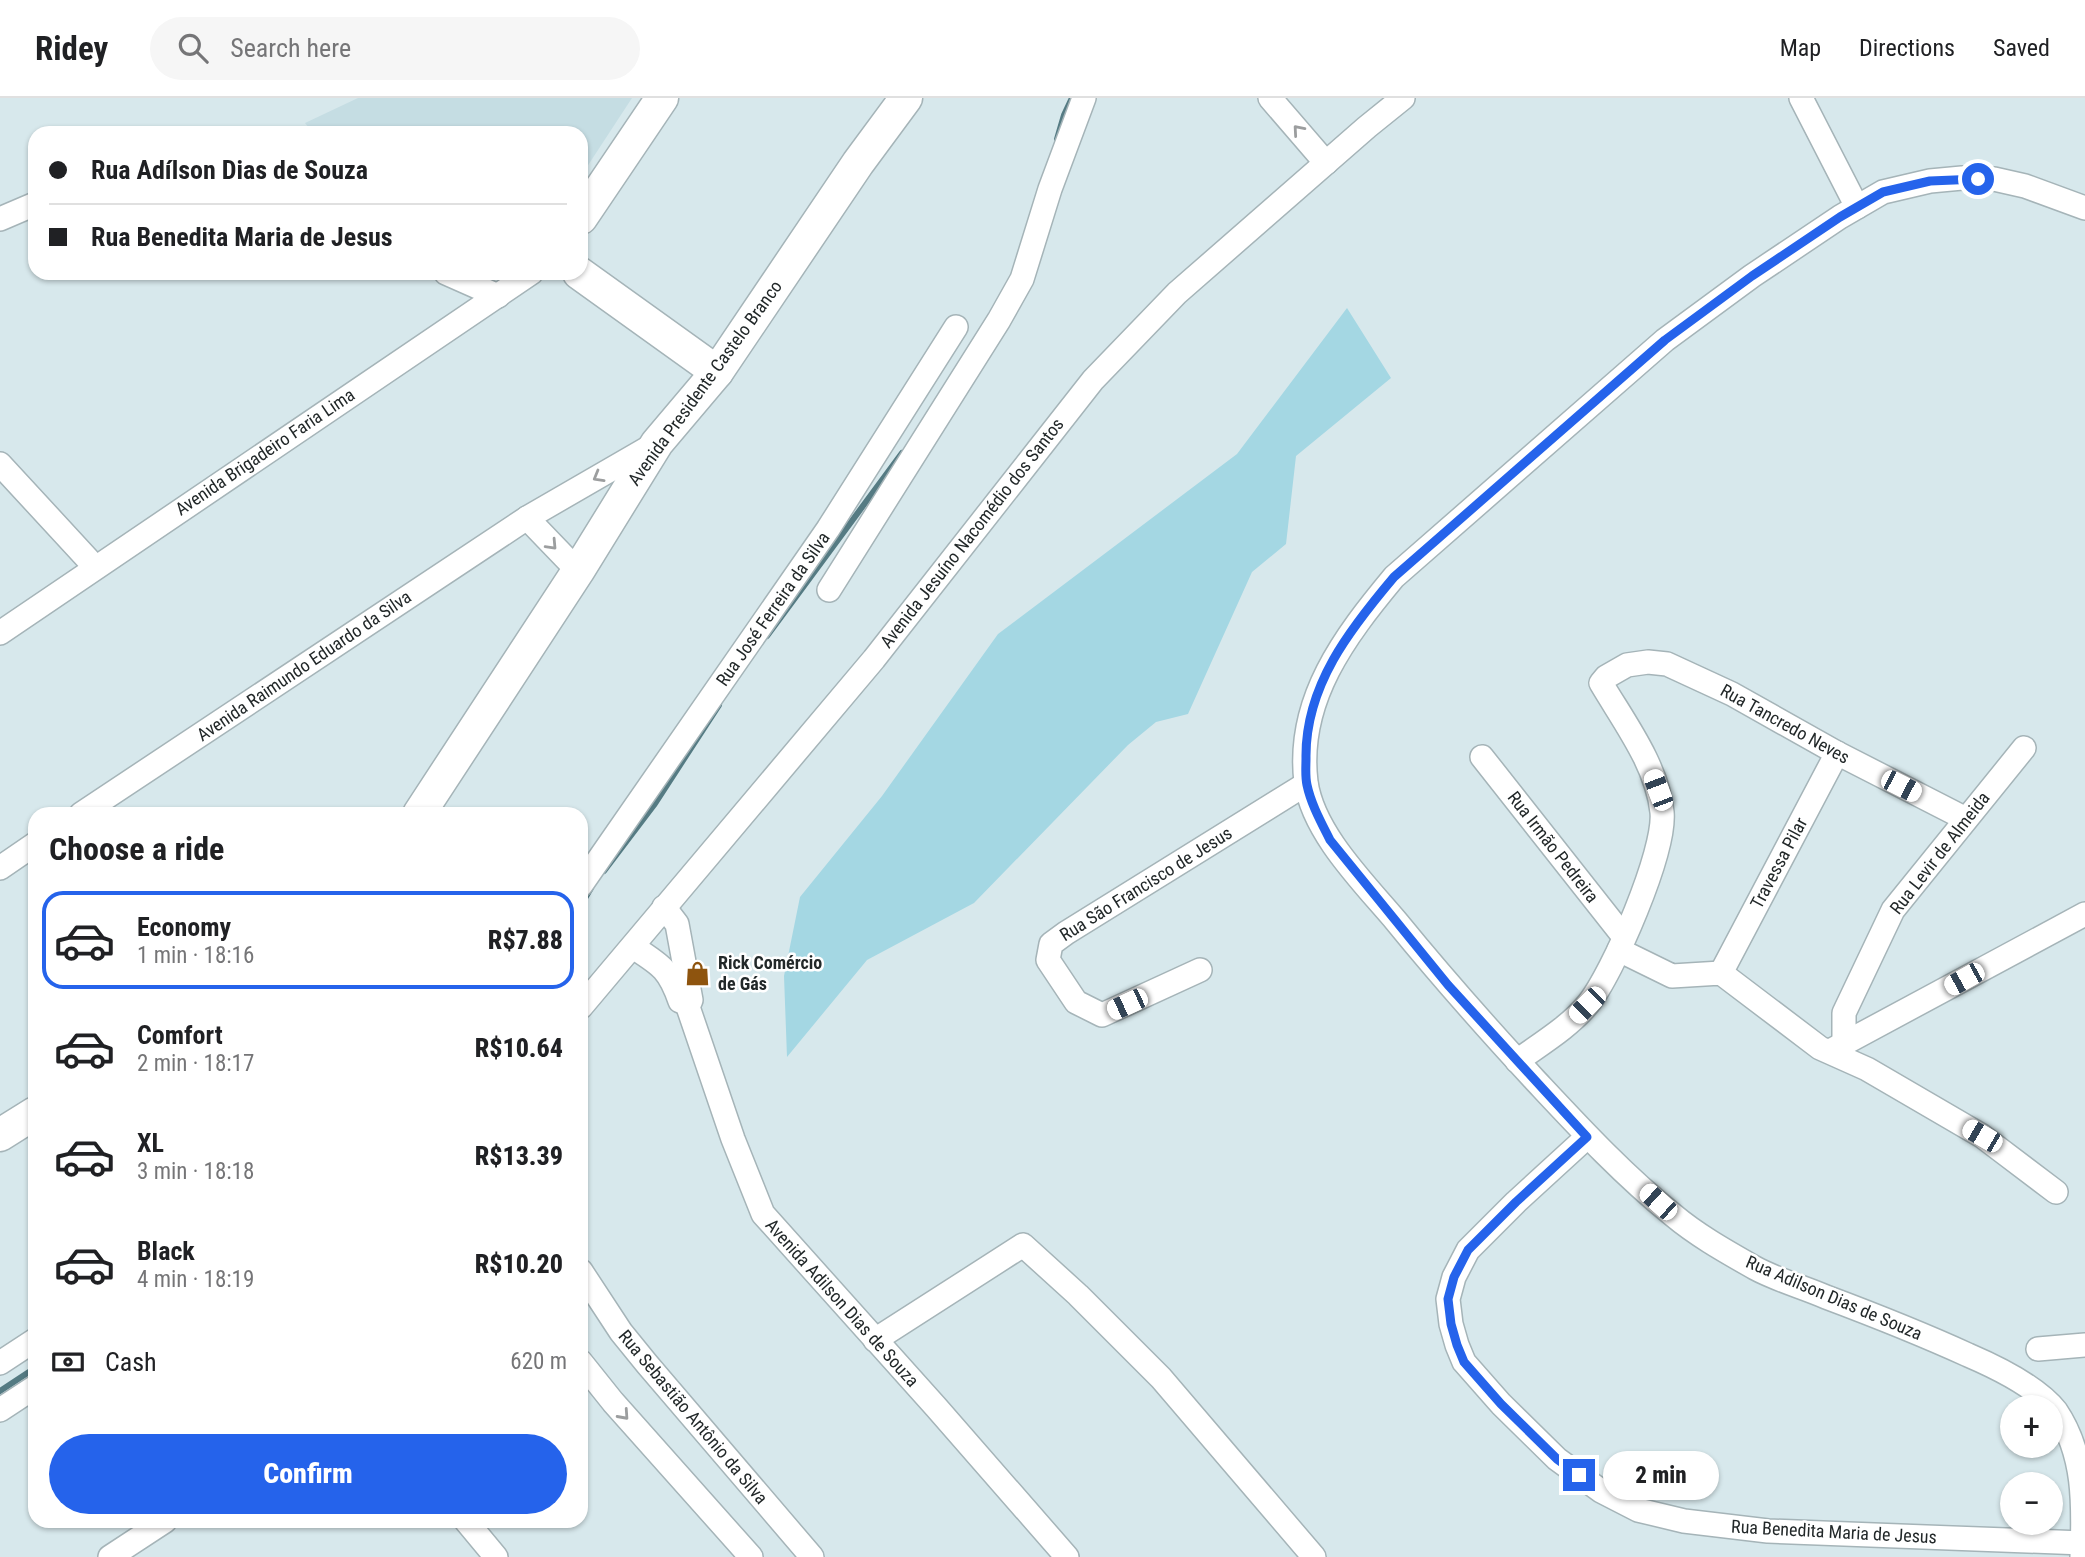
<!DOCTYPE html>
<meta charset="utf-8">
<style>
body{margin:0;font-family:"Roboto Condensed",sans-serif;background:#f6f6f6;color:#202124;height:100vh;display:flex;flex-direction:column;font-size:26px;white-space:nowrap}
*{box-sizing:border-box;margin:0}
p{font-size:23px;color:#757577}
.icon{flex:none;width:38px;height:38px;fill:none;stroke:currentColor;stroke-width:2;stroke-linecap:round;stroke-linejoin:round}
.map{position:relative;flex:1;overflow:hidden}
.details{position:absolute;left:28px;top:709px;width:560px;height:721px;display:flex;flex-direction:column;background:#fff;border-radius:21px;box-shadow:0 2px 5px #0004}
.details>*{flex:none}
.guide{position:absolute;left:28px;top:28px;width:560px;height:154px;border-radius:21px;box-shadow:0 2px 5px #0004;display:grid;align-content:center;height:154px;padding:0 21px;background:#fff}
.buttons{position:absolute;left:2000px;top:1297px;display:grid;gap:14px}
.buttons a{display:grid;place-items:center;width:63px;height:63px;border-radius:50%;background:#fff;box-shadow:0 2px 5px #0004;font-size:35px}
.end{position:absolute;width:32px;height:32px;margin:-16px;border:9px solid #2563eb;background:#fff;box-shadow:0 0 0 4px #fff}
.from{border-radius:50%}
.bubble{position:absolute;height:49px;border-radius:24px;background:#fff;box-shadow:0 2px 5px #0004;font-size:23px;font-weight:800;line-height:49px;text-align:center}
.car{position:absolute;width:21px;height:42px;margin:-21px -10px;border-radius:9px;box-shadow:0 0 5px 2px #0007;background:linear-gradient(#fff 24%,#345 0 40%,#fff 0 76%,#345 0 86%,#fff 0)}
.guide b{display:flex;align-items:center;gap:24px;height:66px;font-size:26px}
.guide b+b{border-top:2px solid #e0e0e0}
.guide i{width:18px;height:18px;background:#202124}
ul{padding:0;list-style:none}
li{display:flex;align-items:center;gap:21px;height:98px;margin:0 14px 10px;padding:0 7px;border:4px solid transparent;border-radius:21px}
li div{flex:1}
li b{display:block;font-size:26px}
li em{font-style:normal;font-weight:800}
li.on{border-color:#2563eb}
li>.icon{width:63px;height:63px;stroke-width:1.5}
h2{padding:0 21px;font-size:32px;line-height:84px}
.pay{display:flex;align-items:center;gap:18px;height:77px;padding:0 21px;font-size:26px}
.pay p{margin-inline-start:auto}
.cta{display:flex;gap:14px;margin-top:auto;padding:14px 21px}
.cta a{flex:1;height:80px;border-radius:42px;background:#2563eb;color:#fff;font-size:28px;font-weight:800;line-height:80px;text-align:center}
header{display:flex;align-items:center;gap:42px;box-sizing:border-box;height:98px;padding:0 35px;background:#fff;border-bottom:2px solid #e0e0e0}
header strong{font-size:33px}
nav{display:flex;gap:38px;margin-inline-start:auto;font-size:24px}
.search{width:490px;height:63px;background:#f6f6f6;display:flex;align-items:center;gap:18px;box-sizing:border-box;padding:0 24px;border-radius:38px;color:#757577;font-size:26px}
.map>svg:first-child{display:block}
</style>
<header>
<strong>Ridey</strong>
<div class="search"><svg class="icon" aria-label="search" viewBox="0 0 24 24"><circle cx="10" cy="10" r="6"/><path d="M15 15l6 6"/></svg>Search here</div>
<nav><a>Map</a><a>Directions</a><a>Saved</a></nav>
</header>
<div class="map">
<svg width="2085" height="1459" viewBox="0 0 2085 1459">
<rect width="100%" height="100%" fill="#d7e8ec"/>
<path fill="#c5dde3" d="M358,0H632L581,78V35H313L305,25Z"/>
<path fill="#a4d7e3" d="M1347,210L1391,280L1296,358L1286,446L1252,474L1188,616L1156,624L1128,647L974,805L867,862L787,959L784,878L800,799L882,698L998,536L1237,356Z"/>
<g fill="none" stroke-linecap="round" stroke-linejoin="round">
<g stroke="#557b83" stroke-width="6">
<path d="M1057,41L1064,17L1072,0"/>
<path d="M767,538L902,355"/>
<path d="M604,773L654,707L719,607"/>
<path d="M581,807L591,790"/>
<path d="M0,1293L35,1270"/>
</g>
<defs>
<g id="street">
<path d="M1270,0L1326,65"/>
<path d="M1801,0L1857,109"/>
<path d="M0,121L35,106"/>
<path d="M446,175L498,198"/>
<path d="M0,366L95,469"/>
<path d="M527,420L578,473"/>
<path d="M829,492L999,222L1022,181L1050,91L1084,0"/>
<path d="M0,535L531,175"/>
<path d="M1482,659L1624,839"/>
<path d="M81,716L527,420L655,346"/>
<path d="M0,770L35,746"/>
<path d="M581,787L828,431L956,229"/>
<path d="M664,809L677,826L691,902L688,909L733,1041L763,1116L936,1309L1067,1459"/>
<path d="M633,849C661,867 669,871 680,903"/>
<path d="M1619,852L1672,878L1721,875L1820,950L1867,971L1982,1038L2056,1094"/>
<path d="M1200,872L1102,917L1076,904L1048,862L1051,846L1066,835L1306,686"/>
<path d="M1721,875L1837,655"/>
<path d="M581,909L874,561L1093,282L1177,195L1367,29L1403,0"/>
<path d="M1844,947V915L1893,812L2024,650"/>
<path d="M1832,952L2085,816"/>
<path d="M1517,963C1542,945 1569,929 1588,906C1613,875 1666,753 1662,714C1657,667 1624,624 1601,585L1606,579L1627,567L1648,564L1667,566L1732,596L1837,655L1966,721"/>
<path d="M1587,1039L1516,1104L1468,1152L1454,1179L1448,1201L1451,1226L1457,1247L1464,1264L1501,1306L1557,1361L1601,1393L1638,1412L1684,1423L1768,1433L2083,1445"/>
<path d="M581,1173L621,1234L647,1266L812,1459"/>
<path d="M875,1242L1023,1147L1078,1197L1161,1280L1314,1459"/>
<path d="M2038,1251L2085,1247"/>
<path d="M581,1264L613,1304L751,1459"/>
<path d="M0,1265L35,1242"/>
<path d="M0,1312L35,1289"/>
<path d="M466,1423L496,1459"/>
<path d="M110,1459L165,1423"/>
<path d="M2082,1459C2084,1406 2085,1356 2056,1313C2037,1289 1996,1269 1968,1257C1922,1236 1874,1217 1826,1199C1803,1189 1777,1182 1755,1170C1727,1154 1698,1138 1673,1117C1622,1076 1578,1028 1534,981C1486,929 1440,877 1396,823C1364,785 1313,735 1306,684C1296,602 1345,538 1394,479L1665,242L1752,178L1840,119L1883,94L1930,83L1962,80L1994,81L2025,88L2085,110"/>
</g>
<g id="secondary">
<path d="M581,120L662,0"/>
<path d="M579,175L717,274"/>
<path d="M419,716L578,473L657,345L717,274L858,65L906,0"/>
<path d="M0,1037L35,1015"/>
</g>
</defs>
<use href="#street" stroke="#a5b4b8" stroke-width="26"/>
<use href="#secondary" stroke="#a5b4b8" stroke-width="35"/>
<use href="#street" stroke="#fff" stroke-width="23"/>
<use href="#secondary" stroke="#fff" stroke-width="32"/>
</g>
<defs><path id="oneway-chevron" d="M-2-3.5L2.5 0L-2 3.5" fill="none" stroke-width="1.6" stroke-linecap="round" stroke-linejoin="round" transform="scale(1.75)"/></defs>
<g stroke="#9c9e9f">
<use href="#oneway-chevron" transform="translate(1298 32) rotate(-131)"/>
<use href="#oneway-chevron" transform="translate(598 379) rotate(150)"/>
<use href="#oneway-chevron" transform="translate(552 447) rotate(47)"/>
<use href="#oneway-chevron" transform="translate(624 1317) rotate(48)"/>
</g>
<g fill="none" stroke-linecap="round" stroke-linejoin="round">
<path stroke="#2563eb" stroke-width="9" d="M1579,1377L1557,1361L1501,1306L1464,1264L1457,1247L1451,1226L1448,1201L1454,1179L1468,1152L1516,1104L1587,1039L1448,887L1330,742C1321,724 1311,706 1307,687C1305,678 1306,669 1306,660C1305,588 1350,531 1394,479L1665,242L1752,178L1840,119L1883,94L1930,83L1978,81"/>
</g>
<defs>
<symbol id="shop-bare" viewBox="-9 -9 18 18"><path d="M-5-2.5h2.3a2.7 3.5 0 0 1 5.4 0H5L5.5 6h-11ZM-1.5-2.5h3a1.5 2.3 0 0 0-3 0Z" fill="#8e540e" stroke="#fff" stroke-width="2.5" paint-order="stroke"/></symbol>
</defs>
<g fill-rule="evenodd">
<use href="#shop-bare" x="680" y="858" width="35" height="35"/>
</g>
<g text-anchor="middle" stroke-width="5" stroke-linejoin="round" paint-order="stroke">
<g font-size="18" fill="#222829" stroke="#fff">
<text transform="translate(705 285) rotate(-54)" y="6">Avenida Presidente Castelo Branco</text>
<text transform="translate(265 354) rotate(-34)" y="6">Avenida Brigadeiro Faria Lima</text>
<text transform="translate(972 435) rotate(-52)" y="6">Avenida Jesuíno Nacomédio dos Santos</text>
<text transform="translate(773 511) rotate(-55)" y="6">Rua José Ferreira da Silva</text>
<text transform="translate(304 568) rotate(-34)" y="6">Avenida Raimundo Eduardo da Silva</text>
<text transform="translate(1785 626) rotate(29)" y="6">Rua Tancredo Neves</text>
<text transform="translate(1553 749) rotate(52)" y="6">Rua Irmão Pedreira</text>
<text transform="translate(1940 755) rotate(-52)" y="6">Rua Levir de Almeida</text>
<text transform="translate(1779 765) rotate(-62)" y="6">Travessa Pilar</text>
<text transform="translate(1146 786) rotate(-32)" y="6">Rua São Francisco de Jesus</text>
<text transform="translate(1834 1200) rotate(23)" y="6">Rua Adilson Dias de Souza</text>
<text transform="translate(842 1205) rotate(48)" y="6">Avenida Adilson Dias de Souza</text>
<text transform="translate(693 1319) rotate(50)" y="6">Rua Sebastião Antônio da Silva</text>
<text transform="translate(1834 1434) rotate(3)" y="6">Rua Benedita Maria de Jesus</text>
</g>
<g font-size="18" font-weight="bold" fill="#222829" stroke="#fff" text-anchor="start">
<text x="718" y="871">Rick Comércio<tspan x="718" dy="21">de Gás</tspan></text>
</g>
</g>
</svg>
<div class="buttons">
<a>+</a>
<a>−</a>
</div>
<i class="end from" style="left:1978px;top:81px"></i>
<i class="end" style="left:1579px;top:1377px"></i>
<div class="bubble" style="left:1603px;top:1353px;width:116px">2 min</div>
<i class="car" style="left:1901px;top:688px;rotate:117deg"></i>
<i class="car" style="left:1658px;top:692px;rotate:339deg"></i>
<i class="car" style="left:1964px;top:881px;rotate:241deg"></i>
<i class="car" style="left:1127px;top:906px;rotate:245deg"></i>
<i class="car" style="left:1587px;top:907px;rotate:225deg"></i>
<i class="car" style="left:1982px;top:1038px;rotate:300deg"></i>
<i class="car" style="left:1658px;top:1104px;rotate:312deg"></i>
<div class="guide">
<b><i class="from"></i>Rua Adílson Dias de Souza</b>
<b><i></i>Rua Benedita Maria de Jesus</b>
</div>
<section class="details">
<h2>Choose a ride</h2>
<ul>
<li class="on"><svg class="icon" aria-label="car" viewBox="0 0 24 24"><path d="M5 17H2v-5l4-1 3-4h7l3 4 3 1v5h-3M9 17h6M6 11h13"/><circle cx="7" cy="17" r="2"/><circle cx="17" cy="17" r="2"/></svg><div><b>Economy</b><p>1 min · 18:16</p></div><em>R$7.88</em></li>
<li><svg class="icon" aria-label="car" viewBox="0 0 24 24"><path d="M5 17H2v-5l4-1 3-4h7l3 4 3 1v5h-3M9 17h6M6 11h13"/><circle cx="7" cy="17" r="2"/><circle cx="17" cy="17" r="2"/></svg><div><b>Comfort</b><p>2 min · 18:17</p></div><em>R$10.64</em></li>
<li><svg class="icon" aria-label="car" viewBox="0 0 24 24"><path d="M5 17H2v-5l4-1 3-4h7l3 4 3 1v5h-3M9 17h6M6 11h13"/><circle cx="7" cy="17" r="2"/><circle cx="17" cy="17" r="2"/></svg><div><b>XL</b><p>3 min · 18:18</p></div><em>R$13.39</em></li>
<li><svg class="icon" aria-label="car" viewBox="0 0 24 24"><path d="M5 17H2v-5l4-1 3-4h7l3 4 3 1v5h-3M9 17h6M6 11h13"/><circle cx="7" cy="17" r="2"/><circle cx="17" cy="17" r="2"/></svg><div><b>Black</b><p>4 min · 18:19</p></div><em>R$10.20</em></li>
</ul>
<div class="pay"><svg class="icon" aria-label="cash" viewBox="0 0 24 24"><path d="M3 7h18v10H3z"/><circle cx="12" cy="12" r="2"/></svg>Cash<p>620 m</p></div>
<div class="cta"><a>Confirm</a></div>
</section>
</div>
